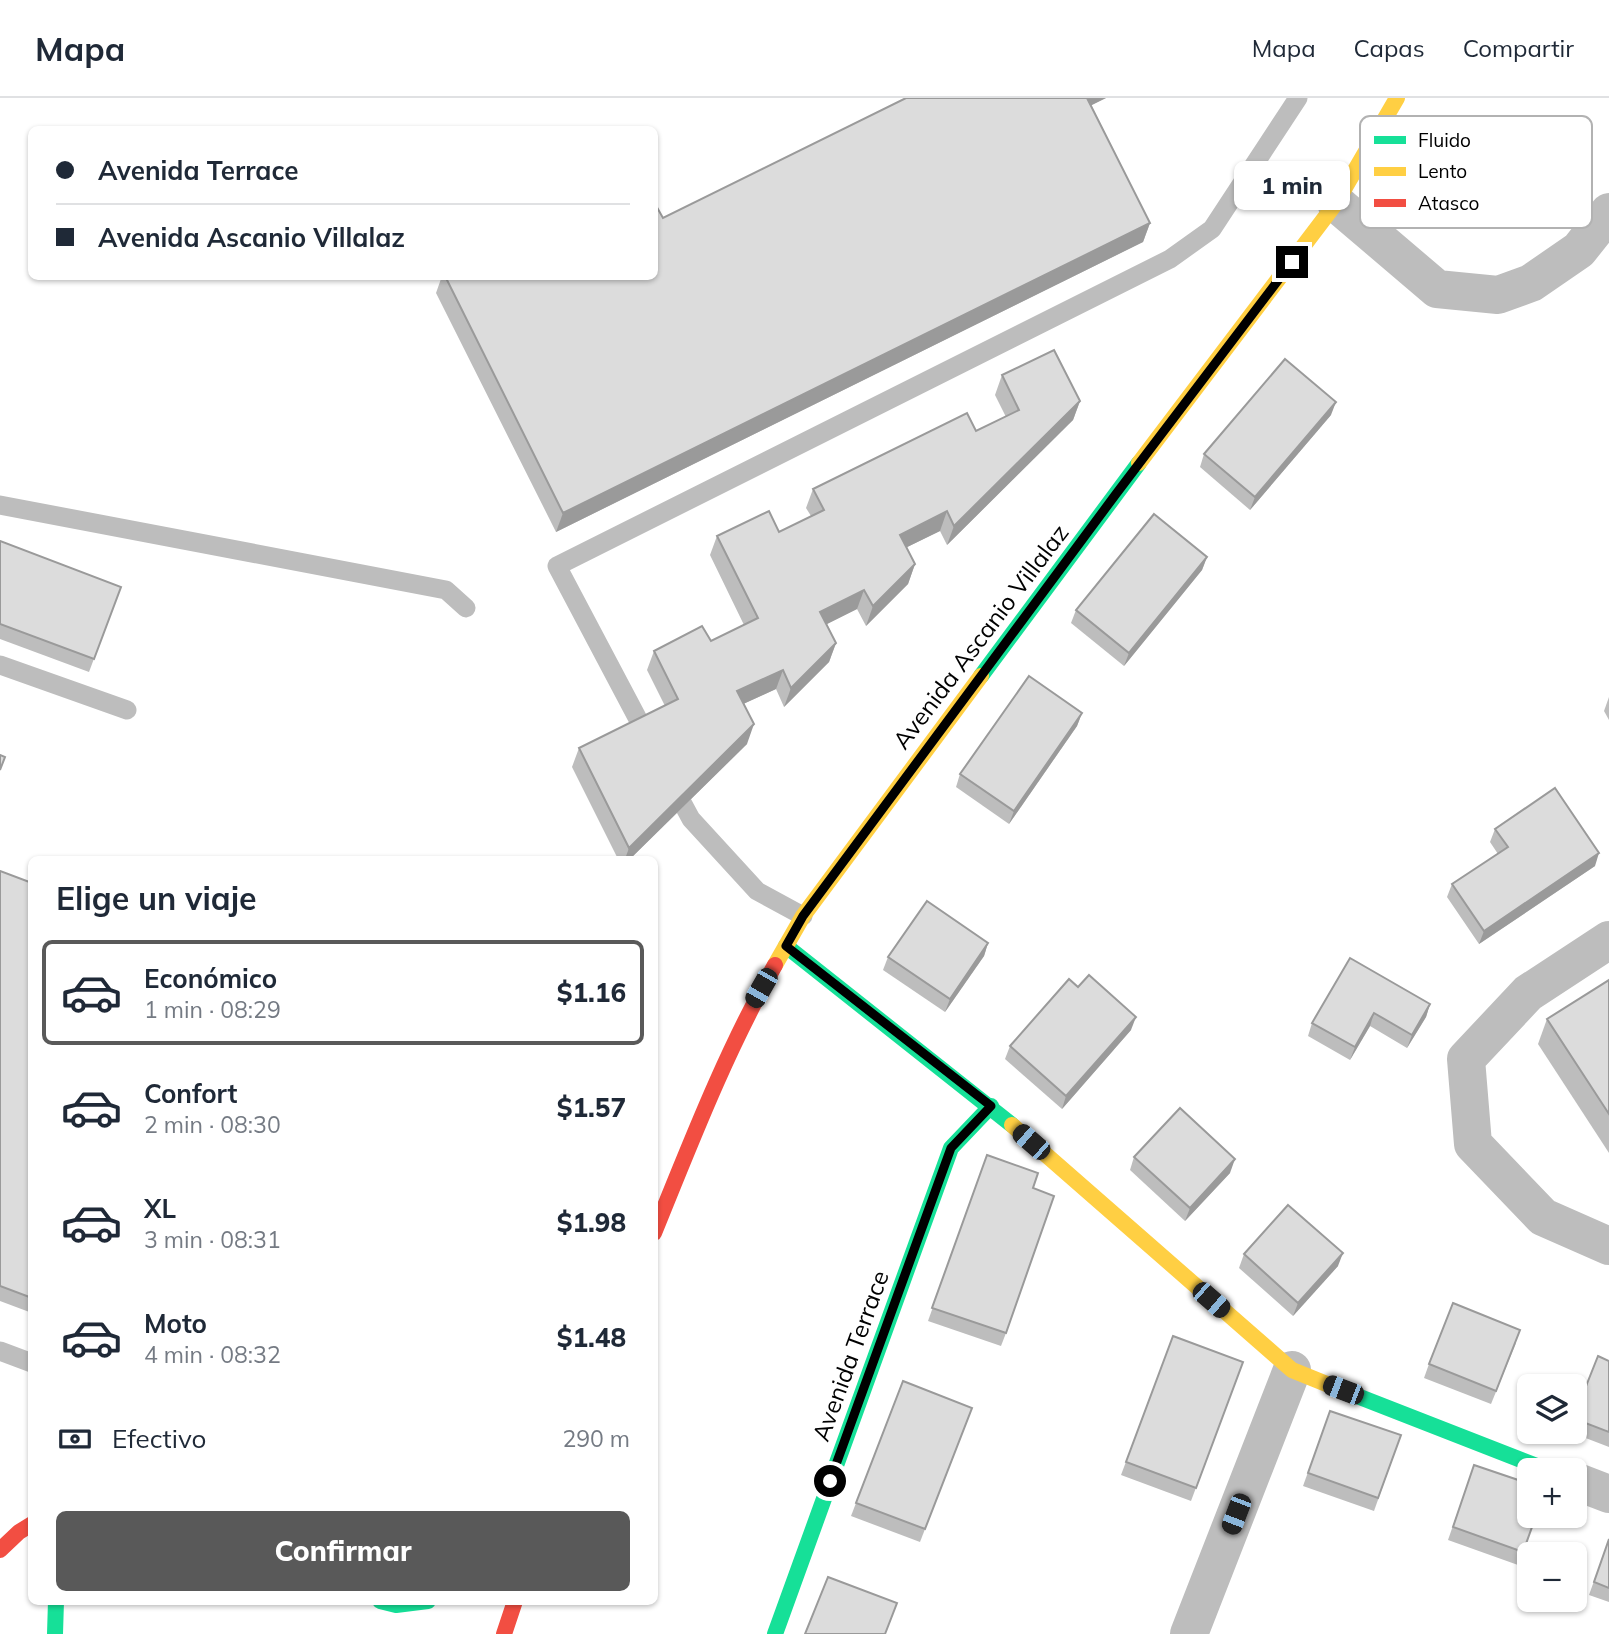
<!DOCTYPE html>
<html lang="es">
<meta charset="utf-8">
<style>
body{margin:0;font-family:Mulish,sans-serif;background:#f2f2f3;color:#1f2937;height:100vh;display:flex;flex-direction:column;font-size:26px;white-space:nowrap}
*{box-sizing:border-box;margin:0}
p{font-size:23px;color:#747a83}
.icon{flex:none;width:38px;height:38px;fill:none;stroke:currentColor;stroke-width:2;stroke-linecap:round;stroke-linejoin:round}
.map{position:relative;flex:1;overflow:hidden}
.side{position:absolute;left:28px;top:758px;width:630px;height:749px;display:flex;flex-direction:column;background:#fff;border-radius:10px;box-shadow:0 2px 5px #0004}
.side>*{flex:none}
.top-card{position:absolute;left:28px;top:28px;width:630px;height:154px;border-radius:10px;box-shadow:0 2px 5px #0004;display:grid;align-content:center;height:154px;padding:0 28px;background:#fff}
.fabs{position:absolute;left:1517px;top:1276px;display:grid;gap:14px}
.fabs a{display:grid;place-items:center;width:70px;height:70px;border-radius:10px;background:#fff;box-shadow:0 2px 5px #0004;font-size:35px}
.end{position:absolute;width:32px;height:32px;margin:-16px;border:9px solid #000;background:#fff;box-shadow:0 0 0 4px #fff}
.from{border-radius:50%}
.bubble{position:absolute;height:49px;border-radius:10px;background:#fff;box-shadow:0 2px 5px #0004;font-size:23px;font-weight:800;line-height:49px;text-align:center}
.car{position:absolute;width:21px;height:42px;margin:-21px -10px;border-radius:9px;box-shadow:0 0 5px 2px #0007;background:linear-gradient(#222 24%,#8ab4d8 0 40%,#222 0 76%,#8ab4d8 0 86%,#222 0)}
.top-card b{display:flex;align-items:center;gap:24px;height:66px;font-size:26px}
.top-card b+b{border-top:2px solid #e0e1e3}
.top-card i{width:18px;height:18px;background:#1f2937}
ul{padding:0;list-style:none}
li{display:flex;align-items:center;gap:21px;height:105px;margin:0 14px 10px;padding:0 14px;border:4px solid transparent;border-radius:10px}
li div{flex:1}
li b{display:block;font-size:26px}
li em{font-style:normal;font-weight:800}
li.selected{border-color:#595959}
li>.icon{width:63px;height:63px;stroke-width:1.5}
h2{padding:0 28px;font-size:32px;line-height:84px}
.pay{display:flex;align-items:center;gap:18px;height:77px;padding:0 28px;font-size:26px}
.pay p{margin-inline-start:auto}
.button{display:flex;gap:14px;margin-top:auto;padding:14px 28px}
.button a{flex:1;height:80px;border-radius:10px;background:#595959;color:#fff;font-size:28px;font-weight:800;line-height:80px;text-align:center}
header{display:flex;align-items:center;gap:42px;box-sizing:border-box;height:98px;padding:0 35px;background:#fff;border-bottom:2px solid #e0e1e3}
header strong{font-size:33px}
nav{display:flex;gap:38px;margin-inline-start:auto;font-size:24px}
.map>svg:first-child{display:block}
</style>
<header>
<strong>Mapa</strong>
<nav><a>Mapa</a><a>Capas</a><a>Compartir</a></nav>
</header>
<div class="map">
<svg width="1609" height="1536" viewBox="0 0 1609 1536">
<rect width="100%" height="100%" fill="#fff"/>
<g fill="none" stroke-linecap="round" stroke-linejoin="round">
<g stroke="#bdbdbd" stroke-width="19">
<path d="M0,407L446,492L466,510"/>
<path d="M0,567L127,612"/>
<path d="M649,642L557,468L1170,161L1212,131L1298,0"/>
<path d="M671,684L691,721L757,793L803,818"/>
<path d="M0,1253L32,1265"/>
</g>
<g stroke="#bdbdbd" stroke-width="38">
<path d="M1336,105L1437,191L1498,197L1531,185L1579,152L1609,114"/>
<path d="M1609,842L1528,895L1466,961L1473,1046L1543,1119L1609,1148"/>
<path d="M1575,1383L1609,1396"/>
<path d="M1189,1536L1292,1272"/>
</g>
<g stroke="#16e098" stroke-width="16">
<path d="M981,578L1139,365"/>
<path d="M786,848L1012,1027"/>
<path d="M1329,1287L1547,1372"/>
<path d="M380,1503L396,1507L428,1503"/>
<path d="M55,1536L56,1503"/>
<path d="M775,1536L951,1050L991,1008"/>
</g>
<g stroke="#ffcf43" stroke-width="16">
<path d="M1139,365L1336,105L1397,0"/>
<path d="M775,867L803,818L981,578"/>
<path d="M1012,1027L1292,1272L1329,1287"/>
</g>
<g stroke="#f24e42" stroke-width="16">
<path d="M654,1135C691,1044 726,953 775,867"/>
<path d="M0,1452L19,1434L32,1426"/>
<path d="M504,1536L515,1503"/>
</g>
</g>
<g fill="#bdbdbd">
<path d="M906,0H1106L1091,7L1150,125L1143,144L556,434L436,195L442,178H654L663,120Z"/>
<path d="M1002,277L1080,303L1073,322L947,447L940,433L907,449L915,466L908,486L866,528L857,511L827,526L836,545L829,564L784,609L776,591L743,606L747,646L630,761H618L572,669L579,650L665,608L647,572L654,553L711,543L744,527L710,457L717,438L779,434L811,418L806,410L813,391L976,333L1006,319L995,297Z"/>
<path d="M1331,317L1250,412L1200,369L1204,356Z"/>
<path d="M0,443L121,489L89,574L0,541Z"/>
<path d="M1207,459L1202,472L1124,568L1071,525L1076,512Z"/>
<path d="M1609,599V622L1604,613Z"/>
<path d="M1082,615L1077,628L1009,726L956,689L960,676Z"/>
<path d="M1495,731L1595,768L1479,846L1447,799L1452,786L1498,756L1490,744Z"/>
<path d="M0,773L32,785V1215L0,1203Z"/>
<path d="M988,845L984,858L945,914L883,872L888,859Z"/>
<path d="M1609,882V1055L1538,946L1547,921Z"/>
<path d="M1430,906L1426,919L1407,950L1370,928L1350,962L1308,938L1312,925Z"/>
<path d="M1131,932L1062,1011L1005,961L1010,948Z"/>
<path d="M987,1057L1006,1235L1001,1248L928,1223Z"/>
<path d="M1134,1059L1230,1075L1185,1123L1130,1072Z"/>
<path d="M1244,1156L1338,1168L1293,1218L1239,1170Z"/>
<path d="M1173,1238L1243,1264L1191,1403L1121,1377Z"/>
<path d="M1516,1245L1491,1306L1424,1280L1429,1266Z"/>
<path d="M1609,1263V1349L1570,1334H1575V1316Z"/>
<path d="M903,1283L972,1310L920,1444L851,1418Z"/>
<path d="M1330,1313L1401,1337L1374,1413L1303,1388Z"/>
<path d="M1474,1367L1536,1418L1518,1467L1448,1442Z"/>
<path d="M1609,1441V1504L1589,1497Z"/>
</g>
<g fill="#9a9a9a">
<path d="M1083,0H1106L1078,14Z"/>
<path d="M1150,125L1143,144L556,434L563,415Z"/>
<path d="M1080,303L1073,322L947,447L954,428Z"/>
<path d="M1336,304L1331,317L1250,412L1255,399Z"/>
<path d="M947,413L940,433L893,456L900,437Z"/>
<path d="M1207,459L1202,472L1124,568L1129,555Z"/>
<path d="M915,466L908,486L866,528L873,508Z"/>
<path d="M864,492L857,511L813,533L820,514Z"/>
<path d="M836,545L829,564L784,609L791,590Z"/>
<path d="M783,572L776,591L730,612L737,593Z"/>
<path d="M1082,615L1077,628L1009,726L1014,713Z"/>
<path d="M754,626L747,646L630,761H625L629,750Z"/>
<path d="M1599,755L1595,768L1479,846L1484,833Z"/>
<path d="M988,845L984,858L945,914L950,901Z"/>
<path d="M1430,906L1426,919L1407,950L1412,937Z"/>
<path d="M1374,915L1370,928L1350,962L1355,949Z"/>
<path d="M1136,919L1131,932L1062,1011L1066,998Z"/>
<path d="M1235,1061L1230,1075L1185,1123L1190,1110Z"/>
<path d="M1343,1155L1338,1168L1293,1218L1298,1205Z"/>
</g>
<g fill="#dcdcdc" stroke="#9a9a9a" stroke-width="2">
<path d="M906,0H1087L1150,125L563,415L445,178H654V104L663,120Z"/>
<path d="M1054,252L1080,303L954,428L947,413L900,437L915,466L873,508L864,492L820,514L836,545L791,590L783,572L737,593L754,626L629,750L579,650L678,601L654,553L702,528L711,543L758,520L717,438L769,413L779,434L824,412L813,391L967,315L976,333L1019,312L1002,277Z"/>
<path d="M1285,261L1336,304L1255,399L1204,356Z"/>
<path d="M1154,416L1207,459L1129,555L1076,512Z"/>
<path d="M0,443L121,489L94,561L0,526Z"/>
<path d="M1029,578L1082,615L1014,713L960,676Z"/>
<path d="M0,657L5,659L0,672Z"/>
<path d="M1555,690L1599,755L1484,833L1452,786L1508,749L1495,731Z"/>
<path d="M0,773L32,785V1200L0,1188Z"/>
<path d="M927,803L988,845L950,901L888,859Z"/>
<path d="M1350,860L1430,906L1412,937L1374,915L1355,949L1312,925Z"/>
<path d="M1089,877L1136,919L1066,998L1010,948L1069,881L1078,889Z"/>
<path d="M1609,882V1016L1547,921Z"/>
<path d="M1180,1010L1235,1061L1190,1110L1134,1059Z"/>
<path d="M987,1057L1038,1075L1033,1090L1054,1098L1006,1235L932,1210Z"/>
<path d="M1288,1107L1343,1155L1298,1205L1244,1156Z"/>
<path d="M1453,1205L1520,1232L1496,1293L1429,1266Z"/>
<path d="M1173,1238L1243,1264L1196,1390L1126,1364Z"/>
<path d="M1598,1258L1609,1263V1334L1575,1321V1316Z"/>
<path d="M903,1283L972,1310L925,1431L856,1405Z"/>
<path d="M1330,1313L1401,1337L1378,1400L1308,1375Z"/>
<path d="M1474,1367L1530,1386V1418H1536L1523,1454L1453,1429Z"/>
<path d="M1609,1441V1490L1594,1484Z"/>
<path d="M828,1479L897,1505L885,1536H805Z"/>
</g>
<g fill="none" stroke-linecap="round" stroke-linejoin="round">
<path stroke="#000" stroke-width="9" d="M830,1383L951,1050L991,1008L786,848L803,818L1116,396L1292,164"/>
</g>
<g text-anchor="middle" stroke-width="5" stroke-linejoin="round" paint-order="stroke">
<g font-size="24" fill="#000" stroke="#fff">
<text transform="translate(981 539) rotate(-53)" y="8">Avenida Ascanio Villalaz</text>
<text transform="translate(851 1258) rotate(-70)" y="8">Avenida Terrace</text>
</g>
</g>
<rect x="1360" y="18" width="232" height="112" rx="10" fill="#fff" stroke="#b2b2b2" stroke-width="2"/>
<rect x="1374" y="38" width="32" height="8" fill="#16e098"/>
<rect x="1374" y="69" width="32" height="9" fill="#ffcf43"/>
<rect x="1374" y="101" width="32" height="8" fill="#f24e42"/>
<g font-size="19" fill="#000">
<text x="1418" y="49">Fluido</text>
<text x="1418" y="80">Lento</text>
<text x="1418" y="112">Atasco</text>
</g>
</svg>
<div class="fabs">
<a><svg class="icon" aria-label="layers" viewBox="0 0 24 24"><path d="M12 4l9 5-9 5-9-5zM3 14l9 5 9-5"/></svg></a>
<a>+</a>
<a>−</a>
</div>
<i class="end from" style="left:830px;top:1383px"></i>
<i class="end" style="left:1292px;top:164px"></i>
<div class="bubble" style="left:1234px;top:63px;width:116px">1 min</div>
<i class="car" style="left:761px;top:890px;rotate:210deg"></i>
<i class="car" style="left:1031px;top:1044px;rotate:311deg"></i>
<i class="car" style="left:1211px;top:1202px;rotate:131deg"></i>
<i class="car" style="left:1343px;top:1292px;rotate:291deg"></i>
<i class="car" style="left:1236px;top:1416px;rotate:201deg"></i>
<div class="top-card">
<b><i class="from"></i>Avenida Terrace</b>
<b><i></i>Avenida Ascanio Villalaz</b>
</div>
<section class="side">
<h2>Elige un viaje</h2>
<ul>
<li class="selected"><svg class="icon" aria-label="car" viewBox="0 0 24 24"><path d="M5 17H2v-5l4-1 3-4h7l3 4 3 1v5h-3M9 17h6M6 11h13"/><circle cx="7" cy="17" r="2"/><circle cx="17" cy="17" r="2"/></svg><div><b>Económico</b><p>1 min · 08:29</p></div><em>$1.16</em></li>
<li><svg class="icon" aria-label="car" viewBox="0 0 24 24"><path d="M5 17H2v-5l4-1 3-4h7l3 4 3 1v5h-3M9 17h6M6 11h13"/><circle cx="7" cy="17" r="2"/><circle cx="17" cy="17" r="2"/></svg><div><b>Confort</b><p>2 min · 08:30</p></div><em>$1.57</em></li>
<li><svg class="icon" aria-label="car" viewBox="0 0 24 24"><path d="M5 17H2v-5l4-1 3-4h7l3 4 3 1v5h-3M9 17h6M6 11h13"/><circle cx="7" cy="17" r="2"/><circle cx="17" cy="17" r="2"/></svg><div><b>XL</b><p>3 min · 08:31</p></div><em>$1.98</em></li>
<li><svg class="icon" aria-label="car" viewBox="0 0 24 24"><path d="M5 17H2v-5l4-1 3-4h7l3 4 3 1v5h-3M9 17h6M6 11h13"/><circle cx="7" cy="17" r="2"/><circle cx="17" cy="17" r="2"/></svg><div><b>Moto</b><p>4 min · 08:32</p></div><em>$1.48</em></li>
</ul>
<div class="pay"><svg class="icon" aria-label="cash" viewBox="0 0 24 24"><path d="M3 7h18v10H3z"/><circle cx="12" cy="12" r="2"/></svg>Efectivo<p>290 m</p></div>
<div class="button"><a>Confirmar</a></div>
</section>
</div>
